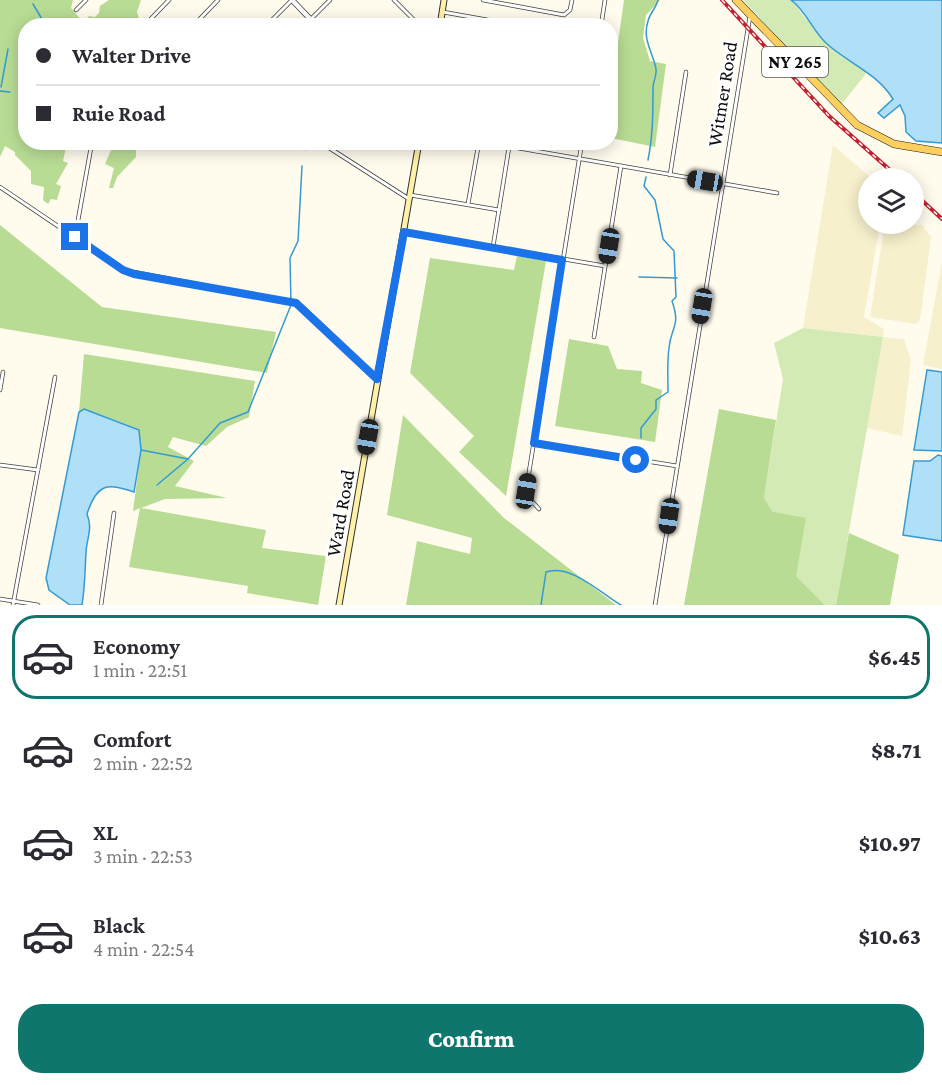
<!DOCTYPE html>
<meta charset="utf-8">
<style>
body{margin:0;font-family:"Crimson Pro",serif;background:#f2f2f3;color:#2b2b33;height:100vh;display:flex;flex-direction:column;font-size:22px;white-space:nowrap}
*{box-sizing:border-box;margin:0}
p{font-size:20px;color:#7c7c81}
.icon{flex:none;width:33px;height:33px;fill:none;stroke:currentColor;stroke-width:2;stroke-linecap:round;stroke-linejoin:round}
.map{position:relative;height:605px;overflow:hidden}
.drawer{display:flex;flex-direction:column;background:#fff;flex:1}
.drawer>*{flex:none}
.hud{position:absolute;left:18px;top:18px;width:600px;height:132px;border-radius:24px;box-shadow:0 3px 15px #0003;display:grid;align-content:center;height:132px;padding:0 18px;background:#fff}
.fabs{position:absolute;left:858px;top:168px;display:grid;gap:12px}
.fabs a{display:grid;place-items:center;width:66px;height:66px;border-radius:50%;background:#fff;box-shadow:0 3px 15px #0003;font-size:30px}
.end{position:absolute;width:27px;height:27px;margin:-14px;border:8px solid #1a73e8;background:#fff;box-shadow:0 0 0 3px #fff}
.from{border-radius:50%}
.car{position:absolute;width:18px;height:36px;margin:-18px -9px;border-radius:8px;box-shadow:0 0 4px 2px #0007;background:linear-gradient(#222 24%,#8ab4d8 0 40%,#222 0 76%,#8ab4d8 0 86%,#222 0)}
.hud b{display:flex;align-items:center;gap:21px;height:57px;font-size:22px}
.hud b+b{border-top:2px solid #e1e1e2}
.hud i{width:15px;height:15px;background:#2b2b33}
ul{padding:10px 0 0;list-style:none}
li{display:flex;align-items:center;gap:18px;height:84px;margin:0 12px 9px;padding:0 6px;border:3px solid transparent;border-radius:24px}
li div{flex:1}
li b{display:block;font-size:22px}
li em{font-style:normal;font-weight:800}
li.selected{border-color:#0f766e}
li>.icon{width:54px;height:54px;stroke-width:1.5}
.action{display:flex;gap:12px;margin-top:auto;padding:12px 18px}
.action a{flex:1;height:69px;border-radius:24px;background:#0f766e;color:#fff;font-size:24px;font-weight:800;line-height:69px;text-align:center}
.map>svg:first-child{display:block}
</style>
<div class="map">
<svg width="942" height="605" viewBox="0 0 942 605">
<rect width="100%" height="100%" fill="#fffbed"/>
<g fill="#f6f0cc">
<path d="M833,145L871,178L868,224H880L864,317L884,329L883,337L904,339L911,360L902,436L867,428L883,337L803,328Z"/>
<path d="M885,224L922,225L931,237L920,320L916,324L870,317Z"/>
<path d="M942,262V369L923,365Z"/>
</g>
<g fill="#d3eab5">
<path d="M743,0H791L824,41L842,57L868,71L841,105Z"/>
<path d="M803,328L883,337L836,605H825L796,576L773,512L764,498L783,379L774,343Z"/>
</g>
<g fill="#b8dc94">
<path d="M0,0H73L71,8L83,22L89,16L95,17L99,13L100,6L109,0H141L137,12L140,22L137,25L26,26V142L67,143L63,161L68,163L56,184L61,186L57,200L51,199L48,204L43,200L44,187L31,184V171L15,155V152L5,146L0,157Z"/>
<path d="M624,0H660L646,15L643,38L650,61L666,64L655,147L611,138V92Z"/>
<path d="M114,143H141L136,148V157L117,177L113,188H109L114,168L105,164Z"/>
<path d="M0,225L102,307L276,332L267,373L0,328Z"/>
<path d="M517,256L546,261L506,496L459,452L474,436L410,373L430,258L514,270Z"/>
<path d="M569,339L608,346L617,369L642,371L641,383L662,390L655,442L555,426Z"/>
<path d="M84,354L255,381L249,417L227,427L206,446L173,437L168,447L194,461L175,486L227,498L165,499L141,508L266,530L262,548L326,556L318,605L247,593L248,586L129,567L140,508L133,511L141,450L128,425L85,409L79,412Z"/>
<path d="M719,409L776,420L764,498L773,512L806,518L796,576L825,605H684Z"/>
<path d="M403,415L504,518L616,605H406L417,541L470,554L472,538L387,515Z"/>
<path d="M849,533L899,555L890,605H836Z"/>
</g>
<g fill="#b0e0f8" stroke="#359ad1" stroke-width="1.5">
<path d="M791,0H942V143L916,141L906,132L905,116L900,105L884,118L878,113L893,99C876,72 849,64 826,43C813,31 806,11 791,0Z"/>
<path d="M927,370L942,372V451L914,450Z"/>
<path d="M84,409L139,430L141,450L134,492C107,483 97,483 87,514C93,529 87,537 86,552C85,570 85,587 82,605H70L49,590L46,578L79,412Z"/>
<path d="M938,455L942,456V541L903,535L914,461H930Z"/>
</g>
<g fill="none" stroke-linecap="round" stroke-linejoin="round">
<g stroke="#359ad1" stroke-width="1.5">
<path d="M33,4L46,26"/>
<path d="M1,87L8,49"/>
<path d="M0,91L10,92"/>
<path d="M648,160C653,135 653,112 653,87C653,82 657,75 656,69C653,52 642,40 648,21C650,13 656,8 658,0"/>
<path d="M639,277L677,278"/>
<path d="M641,438V428L656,409V400L668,392C668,377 667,362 669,348C671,326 681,327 672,301L676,297L674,251L663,239L655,200L644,186L646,177"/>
<path d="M141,450L188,459"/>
<path d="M157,485L188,459L220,423L248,412L291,305L290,258L298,241L302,166"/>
<path d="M541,605L546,572C570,563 602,594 621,605"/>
</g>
<defs>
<g id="minor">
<path d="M394,0L420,26"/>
<path d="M483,0L564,15L570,10L572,0"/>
<path d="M76,10L86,0"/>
<path d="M443,12L521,26"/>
<path d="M311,19L330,0"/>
<path d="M144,26L169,0"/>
<path d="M193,26L218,0"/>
<path d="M266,26L292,0"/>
<path d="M601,26L605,0"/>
<path d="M610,54L613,55"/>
<path d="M296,142L305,148L313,142"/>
<path d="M320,142L409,199"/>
<path d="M484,142L777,193"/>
<path d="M147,145L149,142"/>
<path d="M536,151L537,142"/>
<path d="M670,175L686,72"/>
<path d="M0,187L123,270L296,303L377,379"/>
<path d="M410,195L499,210"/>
<path d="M468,204L479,142"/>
<path d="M404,232L605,266"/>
<path d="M75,237L92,142"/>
<path d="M493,247L509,147"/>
<path d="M594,337L621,166"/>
<path d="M0,390L3,372"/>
<path d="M534,443L677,466"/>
<path d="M0,465L38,470"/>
<path d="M539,509L528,497L526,491L582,142"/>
<path d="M0,599L38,605"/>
<path d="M13,605L55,377"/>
<path d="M101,605L114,513"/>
<path d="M655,605L750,16"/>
</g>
<path id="tertiary" d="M292,0L317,26"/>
<g id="secondary">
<path d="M440,26L444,0"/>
<path d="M339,605L419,142"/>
</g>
<path id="primary" d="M736,0L857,125L894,144L942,152"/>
</defs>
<use href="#minor" stroke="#404040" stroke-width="4.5"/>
<use href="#tertiary" stroke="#404040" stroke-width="6"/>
<use href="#secondary" stroke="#2f2f2f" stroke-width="7"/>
<use href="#primary" stroke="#1e1e1e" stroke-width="8"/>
<use href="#minor" stroke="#fff" stroke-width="3"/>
<use href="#tertiary" stroke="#fff" stroke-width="4.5"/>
<use href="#secondary" stroke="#fff1a8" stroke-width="5"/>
<use href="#primary" stroke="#fdcf5f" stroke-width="7"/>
<defs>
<g id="rail">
<path d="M722,0L829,116L899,178"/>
<path d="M914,193L942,219"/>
</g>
</defs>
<use href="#rail" stroke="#c12130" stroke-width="4"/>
<use href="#rail" stroke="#fff" stroke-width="1.5" stroke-dasharray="4.5" stroke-linecap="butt"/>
</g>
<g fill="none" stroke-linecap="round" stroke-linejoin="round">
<path stroke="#1a73e8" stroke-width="8" d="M75,237L123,270L134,274L296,303L377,379L404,232L562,260L534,443L636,460"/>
</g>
<g text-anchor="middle" stroke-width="6" stroke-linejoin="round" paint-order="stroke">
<rect fill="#fff" stroke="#565656" stroke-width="1.5" x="762" y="47" width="66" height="30" rx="4.5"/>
<g font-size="18" font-weight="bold" fill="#0d0d0d">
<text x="795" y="68">NY 265</text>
</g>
<g font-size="20" fill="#0d0d0d" stroke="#fff">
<text transform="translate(722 94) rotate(-81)" y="7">Witmer Road</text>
<text transform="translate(340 513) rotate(-80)" y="7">Ward Road</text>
</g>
</g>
</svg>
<div class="fabs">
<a><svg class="icon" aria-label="layers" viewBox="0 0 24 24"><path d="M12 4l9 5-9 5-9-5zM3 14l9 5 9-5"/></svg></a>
</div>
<i class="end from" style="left:636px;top:460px"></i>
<i class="end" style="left:75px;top:237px"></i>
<i class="car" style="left:705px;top:181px;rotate:280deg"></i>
<i class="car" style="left:609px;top:246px;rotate:189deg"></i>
<i class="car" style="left:702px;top:306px;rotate:189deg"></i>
<i class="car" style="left:368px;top:437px;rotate:190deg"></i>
<i class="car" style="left:526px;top:491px;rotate:9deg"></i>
<i class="car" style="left:669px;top:516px;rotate:188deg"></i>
<div class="hud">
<b><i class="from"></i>Walter Drive</b>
<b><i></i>Ruie Road</b>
</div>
</div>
<section class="drawer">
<ul>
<li class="selected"><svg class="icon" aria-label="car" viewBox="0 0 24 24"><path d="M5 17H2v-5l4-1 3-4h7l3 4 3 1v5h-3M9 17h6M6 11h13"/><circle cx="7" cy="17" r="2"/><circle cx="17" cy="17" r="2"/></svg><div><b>Economy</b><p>1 min · 22:51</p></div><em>$6.45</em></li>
<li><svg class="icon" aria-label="car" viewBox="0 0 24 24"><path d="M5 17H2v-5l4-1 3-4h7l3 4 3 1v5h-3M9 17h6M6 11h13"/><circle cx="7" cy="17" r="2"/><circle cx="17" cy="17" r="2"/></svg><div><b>Comfort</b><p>2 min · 22:52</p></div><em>$8.71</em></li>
<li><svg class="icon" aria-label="car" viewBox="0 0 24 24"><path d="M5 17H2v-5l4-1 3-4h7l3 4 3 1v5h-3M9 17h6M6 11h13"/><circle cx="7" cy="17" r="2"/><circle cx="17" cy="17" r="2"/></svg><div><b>XL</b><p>3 min · 22:53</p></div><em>$10.97</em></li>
<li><svg class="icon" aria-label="car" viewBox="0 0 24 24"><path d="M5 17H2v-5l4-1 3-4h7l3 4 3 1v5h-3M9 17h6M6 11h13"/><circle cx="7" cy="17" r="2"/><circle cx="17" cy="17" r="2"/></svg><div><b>Black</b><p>4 min · 22:54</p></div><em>$10.63</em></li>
</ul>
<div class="action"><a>Confirm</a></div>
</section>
